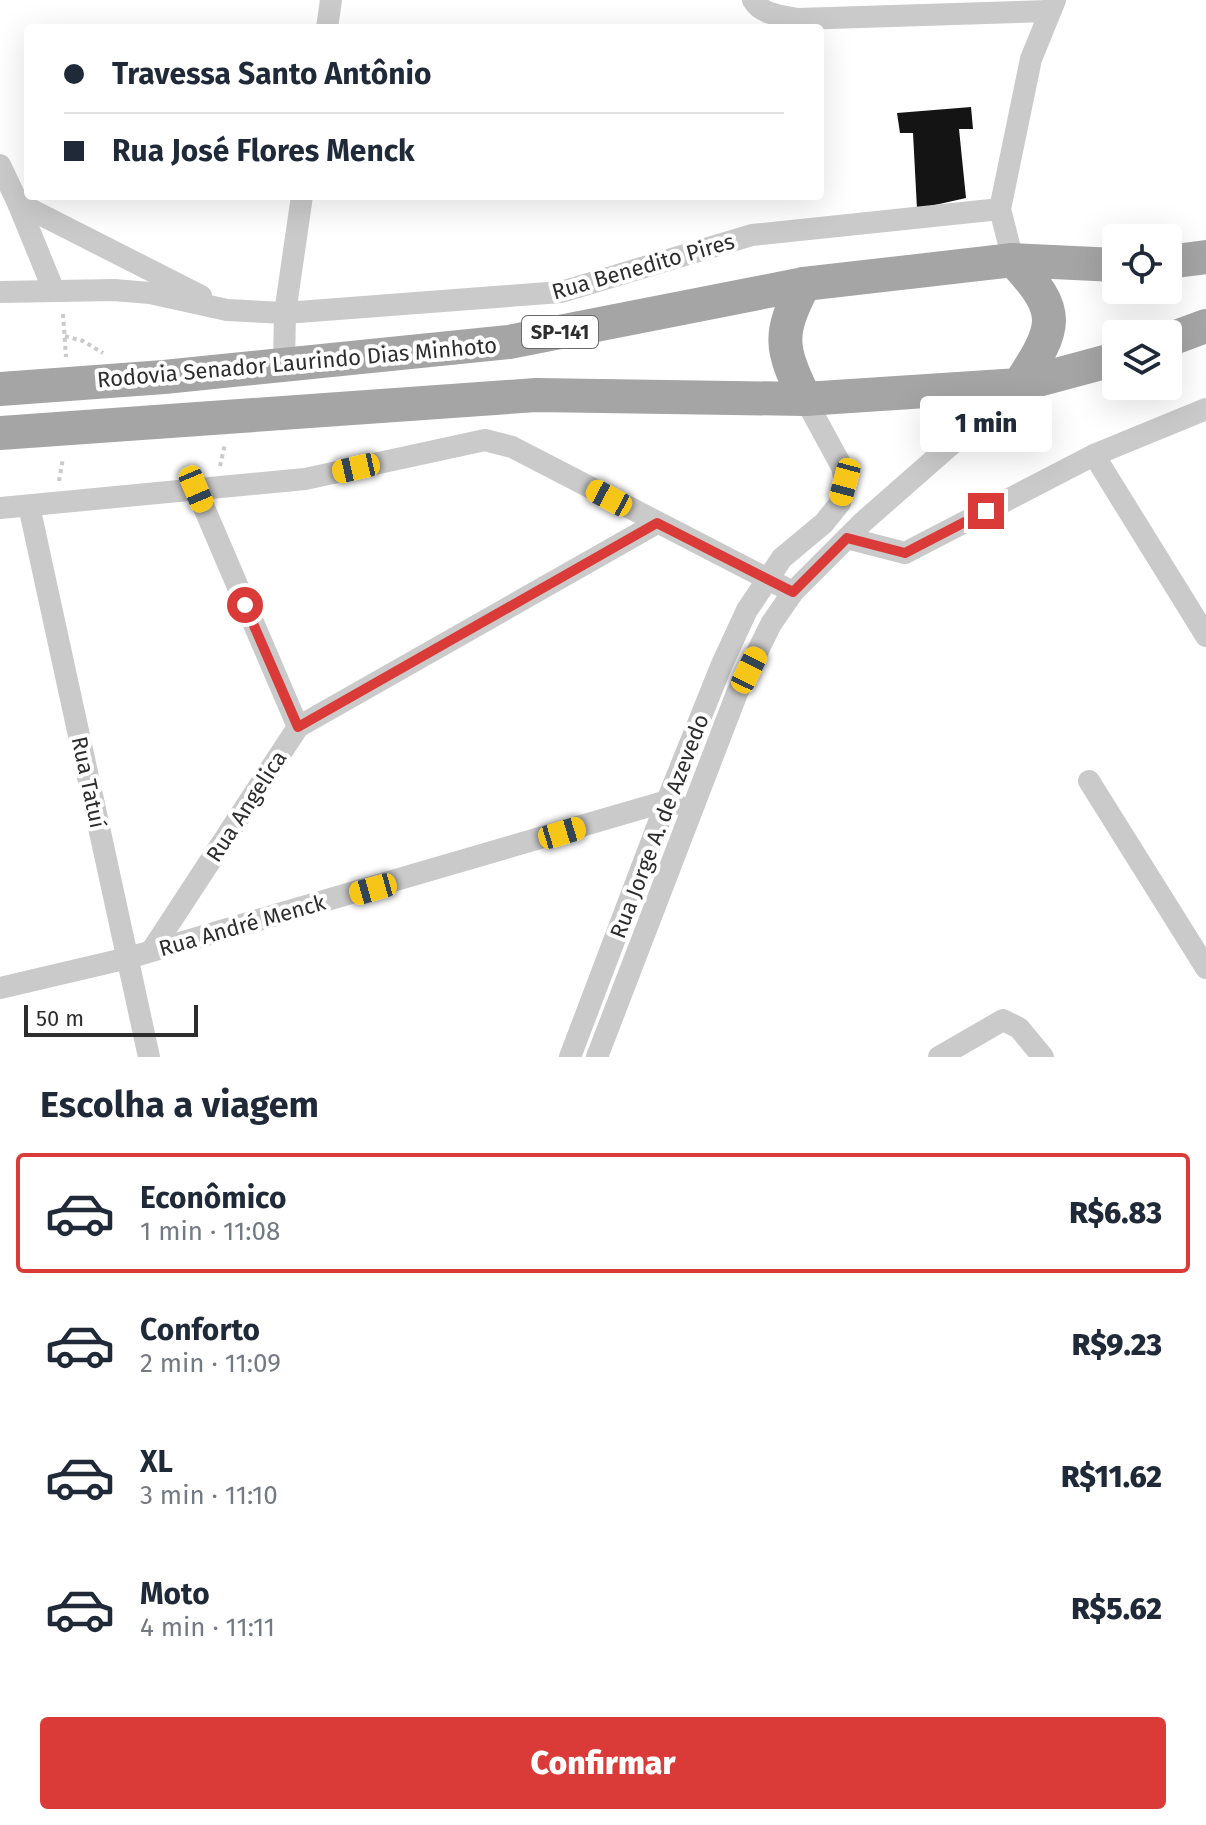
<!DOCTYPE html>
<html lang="pt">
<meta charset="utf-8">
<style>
body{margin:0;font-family:"Fira Sans",sans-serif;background:#f6f6f7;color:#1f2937;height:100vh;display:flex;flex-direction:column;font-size:30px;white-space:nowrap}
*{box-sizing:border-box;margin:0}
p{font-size:26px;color:#747a83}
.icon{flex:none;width:44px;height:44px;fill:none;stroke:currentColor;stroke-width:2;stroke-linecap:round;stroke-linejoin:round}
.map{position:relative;height:1057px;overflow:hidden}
.side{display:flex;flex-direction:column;background:#fff;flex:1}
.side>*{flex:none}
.top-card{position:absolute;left:24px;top:24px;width:800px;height:176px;border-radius:8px;box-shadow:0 8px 32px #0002;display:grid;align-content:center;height:176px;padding:0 40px;background:#fff}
.tools{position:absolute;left:1102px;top:224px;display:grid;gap:16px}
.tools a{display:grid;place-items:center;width:80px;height:80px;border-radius:8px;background:#fff;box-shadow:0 8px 32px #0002;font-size:40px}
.scale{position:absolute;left:24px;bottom:20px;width:174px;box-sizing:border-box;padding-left:8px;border:4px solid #2d2d2d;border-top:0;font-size:22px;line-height:28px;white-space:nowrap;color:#2d2d2d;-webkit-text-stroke:6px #fff;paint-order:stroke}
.end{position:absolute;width:36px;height:36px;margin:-18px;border:10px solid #db3b38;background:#fff;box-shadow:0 0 0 4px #fff}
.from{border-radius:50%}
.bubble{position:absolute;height:56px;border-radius:8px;background:#fff;box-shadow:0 8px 32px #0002;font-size:26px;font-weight:800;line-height:56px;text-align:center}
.car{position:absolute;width:24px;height:48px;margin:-24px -12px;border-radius:10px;box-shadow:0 0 6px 2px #0007;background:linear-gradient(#f5c518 24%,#345 0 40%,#f5c518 0 76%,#345 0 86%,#f5c518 0)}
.top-card b{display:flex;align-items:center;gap:28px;height:76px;font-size:30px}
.top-card b+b{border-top:2px solid #e0e1e3}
.top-card i{width:20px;height:20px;background:#1f2937}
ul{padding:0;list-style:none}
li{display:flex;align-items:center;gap:24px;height:120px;margin:0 16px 12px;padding:0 24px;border:4px solid transparent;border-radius:8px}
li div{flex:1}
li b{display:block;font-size:30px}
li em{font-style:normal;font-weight:800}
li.active{border-color:#db3b38}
li>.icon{width:72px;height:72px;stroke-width:1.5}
h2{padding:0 40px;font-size:36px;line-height:96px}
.action{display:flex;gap:16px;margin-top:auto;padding:16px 40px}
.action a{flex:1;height:92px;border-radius:8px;background:#db3b38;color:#fff;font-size:32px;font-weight:800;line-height:92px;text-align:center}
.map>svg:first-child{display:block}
</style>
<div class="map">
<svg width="1206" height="1057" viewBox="0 0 1206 1057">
<rect width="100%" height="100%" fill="#fff"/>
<path fill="#141414" d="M971,107L973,129H959L966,198L917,209L913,133H900L897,113Z"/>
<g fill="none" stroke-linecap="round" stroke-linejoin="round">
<g stroke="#cacaca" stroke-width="4" stroke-dasharray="4 4" stroke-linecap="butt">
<path d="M63,314L66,357"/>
<path d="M65,336L83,341L103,353"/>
<path d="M220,466L225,444"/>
<path d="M59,481L63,458"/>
</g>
<g stroke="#cacaca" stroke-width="22">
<path d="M753,0C762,15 782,16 798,19L1049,11"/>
<path d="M327,28L331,0"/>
<path d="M0,165L18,203L201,296"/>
<path d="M302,196L285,313L561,292L752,235L1000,209"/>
<path d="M18,203L54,291"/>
<path d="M1013,260L1000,209L1031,59L1055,0"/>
<path d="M0,292L114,290L150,293L227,310L285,313L284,364"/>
<path d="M1094,455L1206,636"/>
<path d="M196,489L298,727"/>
<path d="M29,506L149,1057"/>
<path d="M0,508L305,479L485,440L512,447L793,592"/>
<path d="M847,538L905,553L1094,455L1206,409"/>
<path d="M1089,781L1206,968"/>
<path d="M152,950L298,727L657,523"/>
<path d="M0,988L128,958L667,801L676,804"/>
<path d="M570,1057L667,801L722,664L747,610L782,558L824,523L840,503L845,482L842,467L805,399"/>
<path d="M597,1057L737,693L771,624L793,592L863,522L1019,385"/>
<path d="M939,1057L1003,1020L1019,1028L1043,1057"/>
</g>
<g stroke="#a5a5a5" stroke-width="34">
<path d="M1013,260C1063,313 1057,326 1019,385"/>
<path d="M1168,262L1206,257"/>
<path d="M804,284C778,335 780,347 805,399"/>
<path d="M1168,340L1206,326"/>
<path d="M0,389L164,377L509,342L804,284L1013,260L1116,265"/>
<path d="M0,433L536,395L805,399L1019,385L1116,359"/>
</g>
</g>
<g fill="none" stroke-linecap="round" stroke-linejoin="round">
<path stroke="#db3b38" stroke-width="10" d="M245,605L298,727L657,523L793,592L847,538L905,553L986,511"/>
</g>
<g text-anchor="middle" stroke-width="8" stroke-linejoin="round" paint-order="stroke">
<rect fill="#fff" stroke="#6c6c6c" stroke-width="2" x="522" y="316" width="76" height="32" rx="6"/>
<g font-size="20" font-weight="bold" fill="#2d2d2d">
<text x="560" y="339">SP-141</text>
</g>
<g font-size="22" fill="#2d2d2d" stroke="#fff">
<text transform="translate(643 266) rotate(-16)" y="8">Rua Benedito Pires</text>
<text transform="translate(297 362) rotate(-5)" y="8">Rodovia Senador Laurindo Dias Minhoto</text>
<text transform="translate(89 782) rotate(78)" y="8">Rua Tatuí</text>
<text transform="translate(246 806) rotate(-57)" y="8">Rua Angelica</text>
<text transform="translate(659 826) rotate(-69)" y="8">Rua Jorge A. de Azevedo</text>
<text transform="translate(242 925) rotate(-16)" y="8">Rua André Menck</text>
</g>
</g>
</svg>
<div class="tools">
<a><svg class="icon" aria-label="locate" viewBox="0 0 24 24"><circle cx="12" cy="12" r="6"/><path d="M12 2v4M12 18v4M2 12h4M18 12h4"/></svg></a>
<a><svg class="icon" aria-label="layers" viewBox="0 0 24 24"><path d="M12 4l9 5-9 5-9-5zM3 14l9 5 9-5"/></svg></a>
</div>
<div class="scale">50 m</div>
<i class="end from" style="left:245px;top:605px"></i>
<i class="end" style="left:986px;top:511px"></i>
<div class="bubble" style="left:920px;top:396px;width:132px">1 min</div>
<i class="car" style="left:356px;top:468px;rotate:257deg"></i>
<i class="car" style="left:845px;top:482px;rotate:195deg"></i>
<i class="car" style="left:196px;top:489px;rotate:157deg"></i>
<i class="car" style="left:609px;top:498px;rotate:298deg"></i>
<i class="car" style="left:749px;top:670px;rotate:26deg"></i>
<i class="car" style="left:562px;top:833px;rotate:73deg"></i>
<i class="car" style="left:373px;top:889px;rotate:254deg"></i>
<div class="top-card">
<b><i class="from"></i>Travessa Santo Antônio</b>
<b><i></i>Rua José Flores Menck</b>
</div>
</div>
<section class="side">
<h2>Escolha a viagem</h2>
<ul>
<li class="active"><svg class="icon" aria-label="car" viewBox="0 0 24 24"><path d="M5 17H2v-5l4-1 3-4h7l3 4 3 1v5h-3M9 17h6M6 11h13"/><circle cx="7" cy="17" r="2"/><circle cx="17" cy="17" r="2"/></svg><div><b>Econômico</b><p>1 min · 11:08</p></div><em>R$6.83</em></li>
<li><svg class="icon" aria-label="car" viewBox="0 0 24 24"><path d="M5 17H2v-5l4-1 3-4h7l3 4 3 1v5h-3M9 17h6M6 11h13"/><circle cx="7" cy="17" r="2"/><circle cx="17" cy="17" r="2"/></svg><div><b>Conforto</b><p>2 min · 11:09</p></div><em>R$9.23</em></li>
<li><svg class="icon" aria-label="car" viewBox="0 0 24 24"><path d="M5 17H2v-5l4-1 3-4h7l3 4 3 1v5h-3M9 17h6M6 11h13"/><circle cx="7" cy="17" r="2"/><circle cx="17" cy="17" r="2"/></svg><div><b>XL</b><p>3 min · 11:10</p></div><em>R$11.62</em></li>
<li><svg class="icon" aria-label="car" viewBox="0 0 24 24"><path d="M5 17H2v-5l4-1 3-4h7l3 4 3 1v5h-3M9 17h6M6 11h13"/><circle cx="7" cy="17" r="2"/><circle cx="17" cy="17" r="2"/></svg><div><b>Moto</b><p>4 min · 11:11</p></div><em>R$5.62</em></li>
</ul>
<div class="action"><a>Confirmar</a></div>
</section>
